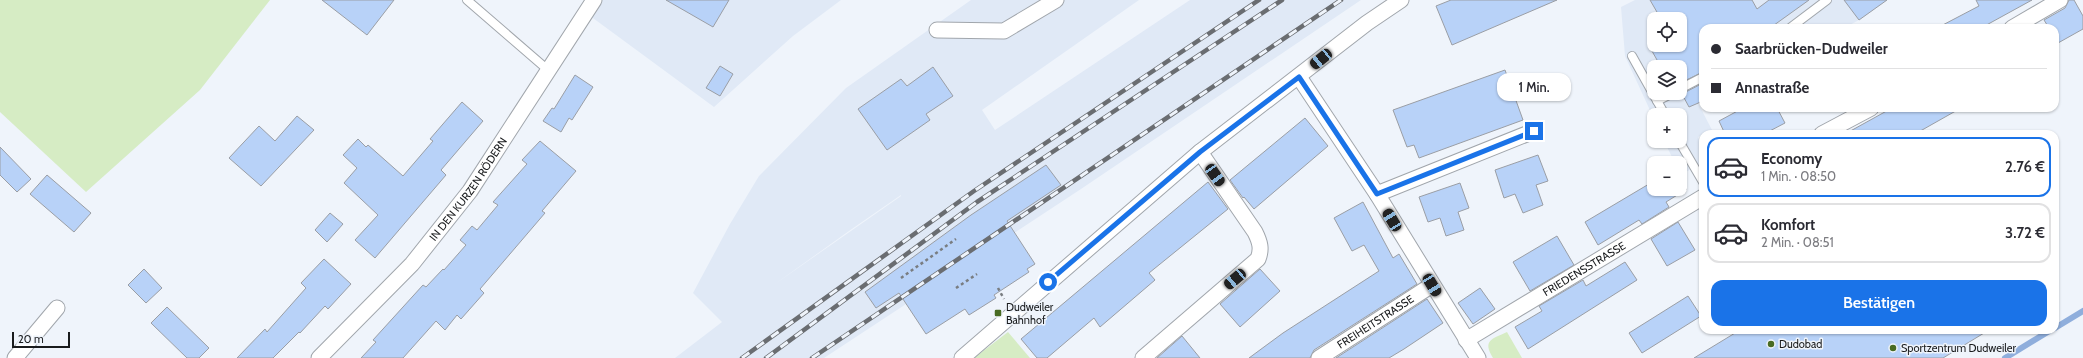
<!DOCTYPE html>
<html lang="de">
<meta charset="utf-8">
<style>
body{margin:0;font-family:Cabin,sans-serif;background:#f7f7f7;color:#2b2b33;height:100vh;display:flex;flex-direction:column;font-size:15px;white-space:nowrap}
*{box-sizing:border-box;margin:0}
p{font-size:13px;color:#7c7c81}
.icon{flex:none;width:22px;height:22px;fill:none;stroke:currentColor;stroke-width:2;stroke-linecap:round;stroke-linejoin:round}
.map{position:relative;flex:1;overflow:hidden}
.panel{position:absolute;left:1699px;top:130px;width:360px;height:204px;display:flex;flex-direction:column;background:#fff;border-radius:12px;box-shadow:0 1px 3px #0004}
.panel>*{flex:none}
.hud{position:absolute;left:1699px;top:24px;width:360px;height:88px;border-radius:12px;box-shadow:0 1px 3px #0004;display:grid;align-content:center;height:88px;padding:0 12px;background:#fff}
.buttons{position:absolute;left:1647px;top:12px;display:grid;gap:8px}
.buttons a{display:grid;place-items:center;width:40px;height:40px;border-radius:8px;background:#fff;box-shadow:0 1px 3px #0004;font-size:20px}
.scale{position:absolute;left:12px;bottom:10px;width:58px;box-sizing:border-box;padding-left:4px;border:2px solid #191b1d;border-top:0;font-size:11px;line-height:14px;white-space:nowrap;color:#191b1d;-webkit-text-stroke:3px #eff4fb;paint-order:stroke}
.end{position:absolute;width:18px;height:18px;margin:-9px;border:5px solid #1a73e8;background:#fff;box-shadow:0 0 0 2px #fff}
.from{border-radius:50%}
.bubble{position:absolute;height:28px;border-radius:12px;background:#fff;box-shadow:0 1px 3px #0004;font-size:13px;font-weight:600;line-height:28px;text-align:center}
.car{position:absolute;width:12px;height:24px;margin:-12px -6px;border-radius:5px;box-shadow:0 0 3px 1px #0007;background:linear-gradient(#222 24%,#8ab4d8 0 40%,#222 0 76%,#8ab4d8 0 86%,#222 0)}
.hud b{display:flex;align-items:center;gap:14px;height:38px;font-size:15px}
.hud b+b{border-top:1px solid #e1e1e2}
.hud i{width:10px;height:10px;background:#2b2b33}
ul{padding:7px 0 0;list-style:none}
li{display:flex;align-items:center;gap:12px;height:60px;margin:0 8px 6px;padding:0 4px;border:2px solid #e1e1e2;border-radius:12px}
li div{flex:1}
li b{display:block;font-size:15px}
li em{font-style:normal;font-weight:600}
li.current{border-color:#1a73e8}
li>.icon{width:36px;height:36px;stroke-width:1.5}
.button{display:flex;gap:8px;margin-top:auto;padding:8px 12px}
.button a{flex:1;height:46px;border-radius:12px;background:#1a73e8;color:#fff;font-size:16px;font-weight:600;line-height:46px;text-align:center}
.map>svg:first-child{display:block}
</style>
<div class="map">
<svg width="2083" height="358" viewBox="0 0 2083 358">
<rect width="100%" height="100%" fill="#eff4fb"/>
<g fill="#e0e9f6" fill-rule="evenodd">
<path d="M589,0H841L793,36L714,107L582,10Z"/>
<path d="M971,0H1139L982,110L995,130L1190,0H1361L1081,189L824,358H675L722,322L693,293L730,224L759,176L846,88ZM901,195V196L775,284L849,231Z"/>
<path d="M1635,0H1887L1859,20L1844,28H1703V100L1698,103L1712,130L1698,137L1703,148V163L1680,175V163H1675L1664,141H1680V115H1654V119L1625,56L1621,7ZM1654,19H1680V45H1654ZM1654,67H1680V93H1654Z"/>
</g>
<g fill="#d6ecc4">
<path d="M0,0H270L200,90L86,192L0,112Z"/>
<path d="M1008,332L1030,358H974Z"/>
<path d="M1507,332L1522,358H1493C1482,340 1492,339 1507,332Z"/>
</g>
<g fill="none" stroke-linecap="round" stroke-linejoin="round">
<g stroke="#8faedc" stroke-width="6">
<path d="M2055,328L2083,311"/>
<path d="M2005,358L2051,330"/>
</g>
</g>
<g fill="#b8d2f8" stroke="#9a9ea5">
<path d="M322,0H394L367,35Z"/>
<path d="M666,0H729L713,27Z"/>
<path d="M1451,0H1557L1452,45L1436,6Z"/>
<path d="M1650,0H1752L1757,9L1769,0H1809L1770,28H1703V72L1680,83V67H1661L1648,44L1654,41V45H1680V19H1661Z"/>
<path d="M1844,0H1887L1859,20Z"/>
<path d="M1976,0H2032L1981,28H1937L1979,6Z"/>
<path d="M2069,0H2074L2083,16V29L2058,43L2055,38V28H2049L2044,20L2065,8Z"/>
<path d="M720,66L733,74L720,96L706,88Z"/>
<path d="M933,67L953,96L926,114L930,120L887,150L858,109L901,79L907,86Z"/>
<path d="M1505,70L1523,120L1419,158L1414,145L1407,147L1393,110Z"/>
<path d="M575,75L593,87L572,120L569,118L561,132L543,121L552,108L554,109Z"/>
<path d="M1703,83V101L1689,107L1682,94Z"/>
<path d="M462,102L483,121L441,170L446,175L375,258L355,240L378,215L344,183L357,168L343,155L358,139L366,147L368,145L403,176L433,141L430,139Z"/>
<path d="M1743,108H1777L1785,123L1764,134H1725L1719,121Z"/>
<path d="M1892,108H1961L1915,134H1845Z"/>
<path d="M297,116L314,130L261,186L229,158L259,126L275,141Z"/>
<path d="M1305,118L1328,146L1254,209L1244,197L1243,198L1230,180Z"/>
<path d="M540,141L576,171L542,211L545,213L480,289L484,293L461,319L457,315L445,330L436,321L403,358H361L376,342L373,340L423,285L426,287L443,269L444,270L466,245L460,240L472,226L477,230L498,205L493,202L527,164L522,160Z"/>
<path d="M0,147L31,179L17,192L0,175Z"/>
<path d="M1538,155L1548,181L1536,185L1543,205L1523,213L1515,194L1504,198L1495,170Z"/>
<path d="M1046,165L1061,185L1007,221L1035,264L1027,269L1029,272L994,295L996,298L969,315L965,309L926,334L899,293L876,308L865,292L971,215Z"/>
<path d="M47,175L91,213L74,232L30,194Z"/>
<path d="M1654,181V189H1687L1666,202L1669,207L1642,224L1639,220L1598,245L1585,222Z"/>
<path d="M1208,182L1228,209L1149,273L1155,280L1100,327L1094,318L1047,358H1037L1021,339Z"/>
<path d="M1460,183L1469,208L1458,212L1464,230L1446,236L1440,218L1428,222L1419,197Z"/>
<path d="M1363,202L1393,258L1399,254L1417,284L1314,350L1310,358H1249L1283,333L1379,271L1364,245L1352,251L1334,218Z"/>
<path d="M330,213L343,224L327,242L315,230Z"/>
<path d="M1678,222L1695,250L1667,266L1651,239Z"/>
<path d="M1557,236L1574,265L1530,291L1513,262Z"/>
<path d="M324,259L351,284L328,309L325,306L300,333L299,332L273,358H237L265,329L267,332L306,288L301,283Z"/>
<path d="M1625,262L1637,280L1528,349L1515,327L1542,311L1539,306L1583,280L1586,286Z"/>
<path d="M144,269L162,288L146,303L128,285Z"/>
<path d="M1260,269L1280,291L1240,327L1220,304Z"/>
<path d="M1480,288L1495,309L1473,324L1458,303Z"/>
<path d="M1688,296L1701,316L1642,353L1629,333Z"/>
<path d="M1427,299L1443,323L1404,349L1389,358H1336Z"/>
<path d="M167,307L209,348L199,358H187L151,323Z"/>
<path d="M1740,330H1989L1943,358H1694Z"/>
<path d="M1182,336L1200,358H1157Z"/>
</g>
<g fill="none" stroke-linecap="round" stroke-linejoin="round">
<defs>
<g id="service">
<path d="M467,0L548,70"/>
<path d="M1790,28L1827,0"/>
<path d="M1632,56L1665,115"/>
<path d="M1680,89L1703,77"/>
<path d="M1657,101L1673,93"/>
<path d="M1679,141L1703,182"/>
</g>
<g id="minor">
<path d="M2012,28L2060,0"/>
<path d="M937,30L1004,31L1056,0"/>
<path d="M1299,77L1377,194L1478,358"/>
<path d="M1822,134L1871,108"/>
<path d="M1377,194L1534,131"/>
<path id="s1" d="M1466,340L1703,197"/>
<path d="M15,358L57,308"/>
<path id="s2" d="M319,358L412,264L470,191L594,0"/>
<path d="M962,358L1200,152L1367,23L1401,0"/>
<path d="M1143,358L1258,259C1262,249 1260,242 1255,232L1200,152"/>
<path id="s3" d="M1319,358L1432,285"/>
</g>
</defs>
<use href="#service" stroke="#a1a6ac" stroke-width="10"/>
<use href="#minor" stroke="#a1a6ac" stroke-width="17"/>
<g stroke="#797d81" stroke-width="2.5" stroke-dasharray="3 3" stroke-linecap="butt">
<path d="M901,278L956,239"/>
<path d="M956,288L977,274"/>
<path d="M998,288L1004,299"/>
</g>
<use href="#service" stroke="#fff" stroke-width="8"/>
<use href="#minor" stroke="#fff" stroke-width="15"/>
<defs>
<g id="rail">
<path d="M742,358L974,191L1259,0"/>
<path d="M766,358L977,202L1282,0"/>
<path d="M812,358L1341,0"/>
</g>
</defs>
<use href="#rail" stroke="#6a6d71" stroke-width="4.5"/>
<use href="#rail" stroke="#eff4fb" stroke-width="3" stroke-dasharray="9" stroke-linecap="butt"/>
</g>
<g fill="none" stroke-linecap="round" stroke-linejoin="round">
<path stroke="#1a73e8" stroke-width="5" d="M1048,282L1200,152L1299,77L1377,194L1534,131"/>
</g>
<g fill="#486b23" stroke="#eff4fb" stroke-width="1.5">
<rect x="994" y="309" width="8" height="8" rx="2"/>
<circle cx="1771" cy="344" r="4"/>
<circle cx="1893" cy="348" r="4"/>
</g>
<g text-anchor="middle" stroke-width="3" stroke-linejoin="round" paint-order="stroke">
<g font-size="11" fill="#191b1d" stroke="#eff4fb">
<text dy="4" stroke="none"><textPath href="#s2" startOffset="226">IN DEN KURZEN RÖDERN</textPath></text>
<text dy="4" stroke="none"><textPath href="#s1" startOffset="138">FRIEDENSSTRASSE</textPath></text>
<text dy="4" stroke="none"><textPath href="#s3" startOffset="67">FREIHEITSTRASSE</textPath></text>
</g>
<g font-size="11" fill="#191b1d" stroke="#eff4fb" text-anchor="start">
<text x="1006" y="311">Dudweiler<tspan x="1006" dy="13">Bahnhof</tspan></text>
<text x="1779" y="348">Dudobad</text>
<text x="1901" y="352">Sportzentrum Dudweiler</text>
</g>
</g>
</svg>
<div class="buttons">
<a><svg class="icon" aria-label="locate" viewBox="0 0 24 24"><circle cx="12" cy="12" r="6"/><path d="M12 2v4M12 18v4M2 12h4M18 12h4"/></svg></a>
<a><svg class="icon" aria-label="layers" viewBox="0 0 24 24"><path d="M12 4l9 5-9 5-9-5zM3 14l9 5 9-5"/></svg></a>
<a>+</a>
<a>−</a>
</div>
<div class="scale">20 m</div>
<i class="end from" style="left:1048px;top:282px"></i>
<i class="end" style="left:1534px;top:131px"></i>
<div class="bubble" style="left:1497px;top:73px;width:74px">1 Min.</div>
<i class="car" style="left:1321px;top:59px;rotate:231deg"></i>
<i class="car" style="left:1215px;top:175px;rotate:145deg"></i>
<i class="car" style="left:1392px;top:220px;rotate:329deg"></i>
<i class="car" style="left:1235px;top:279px;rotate:230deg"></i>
<i class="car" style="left:1432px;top:285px;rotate:149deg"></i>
<div class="hud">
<b><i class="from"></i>Saarbrücken-Dudweiler</b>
<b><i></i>Annastraße</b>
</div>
<section class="panel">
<ul>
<li class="current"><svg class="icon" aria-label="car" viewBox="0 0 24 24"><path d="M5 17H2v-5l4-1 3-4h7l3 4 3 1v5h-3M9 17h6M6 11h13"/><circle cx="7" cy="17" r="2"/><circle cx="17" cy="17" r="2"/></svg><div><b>Economy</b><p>1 Min. · 08:50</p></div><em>2.76 €</em></li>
<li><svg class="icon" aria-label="car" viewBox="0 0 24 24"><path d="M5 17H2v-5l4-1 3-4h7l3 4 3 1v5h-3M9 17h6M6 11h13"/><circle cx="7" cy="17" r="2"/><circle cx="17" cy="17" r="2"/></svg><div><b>Komfort</b><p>2 Min. · 08:51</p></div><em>3.72 €</em></li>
</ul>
<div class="button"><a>Bestätigen</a></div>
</section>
</div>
